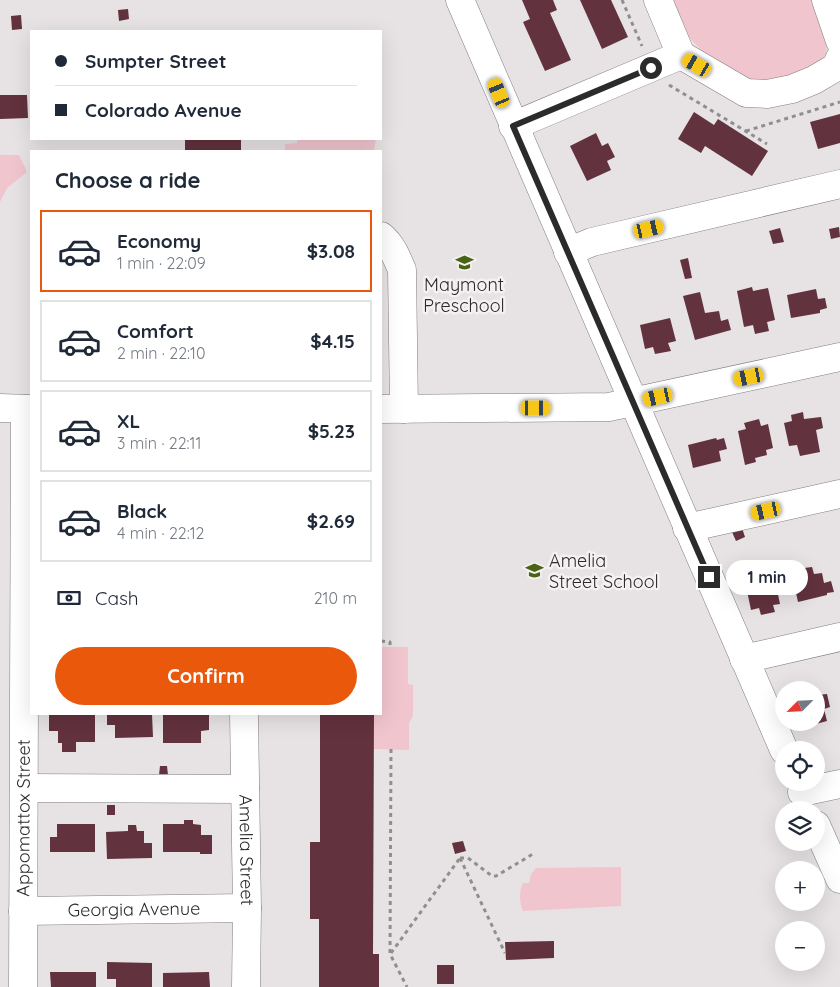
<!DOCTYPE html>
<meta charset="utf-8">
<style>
body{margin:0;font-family:Quicksand,sans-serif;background:#f2f2f3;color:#1f2937;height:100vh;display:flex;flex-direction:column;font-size:19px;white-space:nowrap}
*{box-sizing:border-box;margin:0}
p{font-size:16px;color:#747a83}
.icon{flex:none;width:28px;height:28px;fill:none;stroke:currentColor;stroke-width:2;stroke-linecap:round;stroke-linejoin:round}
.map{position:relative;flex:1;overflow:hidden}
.details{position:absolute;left:30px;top:150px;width:352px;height:565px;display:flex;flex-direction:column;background:#fff;border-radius:0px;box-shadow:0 5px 20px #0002}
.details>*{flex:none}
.hud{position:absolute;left:30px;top:30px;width:352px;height:110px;border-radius:0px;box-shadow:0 5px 20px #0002;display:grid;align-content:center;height:110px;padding:0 25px;background:#fff}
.needle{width:32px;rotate:246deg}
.fabs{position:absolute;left:775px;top:681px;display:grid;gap:10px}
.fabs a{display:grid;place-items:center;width:50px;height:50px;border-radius:50%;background:#fff;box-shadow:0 5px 20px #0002;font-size:25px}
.end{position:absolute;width:22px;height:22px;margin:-11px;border:6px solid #2c2b2b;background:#fff;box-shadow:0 0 0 2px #fff}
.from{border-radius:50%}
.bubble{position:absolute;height:35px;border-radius:18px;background:#fff;box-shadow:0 5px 20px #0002;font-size:16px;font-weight:700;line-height:35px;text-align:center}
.car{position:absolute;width:15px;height:30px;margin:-15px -8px;border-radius:6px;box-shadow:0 0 4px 1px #0007;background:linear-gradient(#f5c518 24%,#345 0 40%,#f5c518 0 76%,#345 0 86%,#f5c518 0)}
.hud b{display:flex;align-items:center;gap:18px;height:48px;font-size:19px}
.hud b+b{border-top:1px solid #e0e1e3}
.hud i{width:12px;height:12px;background:#1f2937}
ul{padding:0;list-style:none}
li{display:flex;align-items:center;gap:15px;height:82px;margin:0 10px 8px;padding:0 15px;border:2px solid #e0e1e3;border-radius:0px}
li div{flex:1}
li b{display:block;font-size:19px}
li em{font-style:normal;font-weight:700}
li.active{border-color:#ea580c}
li>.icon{width:45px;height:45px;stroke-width:1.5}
h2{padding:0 25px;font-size:22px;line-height:60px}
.pay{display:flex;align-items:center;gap:12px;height:55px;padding:0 25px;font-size:19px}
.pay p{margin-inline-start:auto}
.primary-button{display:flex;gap:10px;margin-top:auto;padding:10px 25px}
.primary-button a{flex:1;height:58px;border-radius:30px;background:#ea580c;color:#fff;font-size:20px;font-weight:700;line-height:58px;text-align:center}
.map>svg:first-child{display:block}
</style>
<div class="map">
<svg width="840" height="987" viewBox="0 0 840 987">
<rect width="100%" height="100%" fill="#e7e3e4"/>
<g fill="#f1c5ce">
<path d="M671,0H812L827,35L826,54L817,67L766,83L746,80L704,53L685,33Z"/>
<path d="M297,139H376L374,151H285V144L297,143Z"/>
<path d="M0,155H19L27,172L7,188L0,202Z"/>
<path d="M381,647H408V684L413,685V716L409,723V750L374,749V714H381Z"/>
<path d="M621,867V906L523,911C519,902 519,891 523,883H529L531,874L536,868Z"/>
</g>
<g fill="#62323e">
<path d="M522,0H553L557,10L550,13L571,60L545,71L523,22L530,19Z"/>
<path d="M580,0H611L628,37L602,49Z"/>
<path d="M128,9L129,19L119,21L118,10Z"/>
<path d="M21,15L22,29L12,30L11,16Z"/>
<path d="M0,95H27L28,118L0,119Z"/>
<path d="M694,112L714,125L718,119L768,151L752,176L705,146L701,153L678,139Z"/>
<path d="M840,114V143L818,149L810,122Z"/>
<path d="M596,133L602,146L608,143L615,157L607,161L611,170L587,181L570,146Z"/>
<rect x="185" y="139" width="56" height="12"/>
<path d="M839,227L840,237L831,239L829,229Z"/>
<path d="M780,228L784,242L773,244L769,231Z"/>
<path d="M688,258L692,278L685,279L680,260Z"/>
<path d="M752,287L753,291L768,288L775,320L767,322L769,331L755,334L753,325L744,327L737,291Z"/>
<path d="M816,289L818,299L825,298L827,308L820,310V313L791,318L787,295Z"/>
<path d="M700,292L705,313L719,311L721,321L728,319L731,330L695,340L683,296Z"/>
<path d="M670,318L676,341L668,343L671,351L655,354L653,347L645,349L640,325Z"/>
<path d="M803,412L804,419L821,417L823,428L816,430L820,452L800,456L797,445L789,446L784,423L792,421L791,415Z"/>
<path d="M759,419L761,426L768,424L773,448L766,450L767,455L755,458L756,462L745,465L738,431L746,429L744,423Z"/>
<path d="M716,438L717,440L724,438L727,449L719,451L721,461L693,468L688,445Z"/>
<path d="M742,528L745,537L736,541L732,532Z"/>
<path d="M812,567L814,574L822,573L824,583L831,581L834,592L827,593V595L798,602L793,579L806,576L804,568Z"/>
<path d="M775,580L780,604L773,605L775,612L761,615L759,608L751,610L746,586Z"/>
<path d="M816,691L818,695L827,694L830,707L824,709L827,721L801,728L800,722H816Z"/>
<path d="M107,714H152L153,737L115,738V725H107Z"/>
<path d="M320,714H374L373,954H379V987H319V919H310V842H320Z"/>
<path d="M49,715H95V742H76V752H62V743H58V731H49Z"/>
<path d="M163,715H209V730L201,731V743H163Z"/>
<path d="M160,766H167L168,775H159Z"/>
<rect x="107" y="805" width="8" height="10"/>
<path d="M184,820H193V824L201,825V835H212V854H200V852H163V824H184Z"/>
<path d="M57,824H95V852H50V837H57Z"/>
<path d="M128,825H136L137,831H144V843H152V858L107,859L106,832L128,831Z"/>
<path d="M463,841L466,851L455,854L452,843Z"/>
<path d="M554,941V958L506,960L505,942Z"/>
<path d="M107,962L152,963V987H116V979H107Z"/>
<rect x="437" y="965" width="17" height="19"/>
<path d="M50,972H96V987H51Z"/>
<path d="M209,972L210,987H163V973Z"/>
</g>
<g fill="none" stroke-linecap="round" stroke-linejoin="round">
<defs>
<g id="minor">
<path d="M460,0L784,750"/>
<path d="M658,0L681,55L746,93L767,94L792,89L814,80L836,67L840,58"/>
<path d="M826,0L840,41"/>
<path d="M513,126L681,55"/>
<path d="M381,236C392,245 397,258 402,270L404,409"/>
<path d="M568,252L592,242L840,184"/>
<path d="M0,408L31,409"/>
<path d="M381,409L609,407L840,357"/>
<path d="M687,528L840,494"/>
<path d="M744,659L840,637"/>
<path id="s1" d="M244,714L247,908L246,987"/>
<path d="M24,788L245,789"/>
<path d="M802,792L840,784"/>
<path d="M816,825L840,879"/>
<path id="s2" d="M23,911L247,908"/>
<path id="s3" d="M23,987L25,409"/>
</g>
</defs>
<use href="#minor" stroke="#817d7e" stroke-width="29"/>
<g stroke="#908e8e" stroke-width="3" stroke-dasharray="4 4" stroke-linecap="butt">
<path d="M622,0L642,46"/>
<path d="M669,85L767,144"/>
<path d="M746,131L840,102"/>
<path d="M381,641L390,642V647"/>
<path d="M391,749L390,954L407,987"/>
<path d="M460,858L505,953"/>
<path d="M460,858H468L492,876H496L533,854"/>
<path d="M391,953L460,858"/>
</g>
<use href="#minor" stroke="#fff" stroke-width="28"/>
</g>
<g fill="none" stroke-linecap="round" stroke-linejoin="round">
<path stroke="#2c2b2b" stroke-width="6" d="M651,68L513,126L709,577"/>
</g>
<defs>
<symbol id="school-bare" viewBox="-9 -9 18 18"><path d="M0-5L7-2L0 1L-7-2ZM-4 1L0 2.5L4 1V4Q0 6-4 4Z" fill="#496314" stroke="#f5f0f1" stroke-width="2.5" paint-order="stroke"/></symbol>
</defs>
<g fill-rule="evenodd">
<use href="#school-bare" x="452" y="250" width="25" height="25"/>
<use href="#school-bare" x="522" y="558" width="25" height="25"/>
</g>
<g text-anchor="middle" stroke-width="5" stroke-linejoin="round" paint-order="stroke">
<g font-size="18" fill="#2c2b2b" stroke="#f5f0f1">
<text x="464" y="291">Maymont<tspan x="464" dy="21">Preschool</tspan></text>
<text x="549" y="567" text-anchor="start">Amelia<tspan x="549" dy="21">Street School</tspan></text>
</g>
<g font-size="18" fill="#2c2b2b" stroke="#f5f0f1">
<text dy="6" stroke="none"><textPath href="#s3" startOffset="169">Appomattox Street</textPath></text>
<text dy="6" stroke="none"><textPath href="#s1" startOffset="136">Amelia Street</textPath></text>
<text dy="6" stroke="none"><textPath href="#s2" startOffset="111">Georgia Avenue</textPath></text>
</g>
</g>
</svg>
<div class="fabs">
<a><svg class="needle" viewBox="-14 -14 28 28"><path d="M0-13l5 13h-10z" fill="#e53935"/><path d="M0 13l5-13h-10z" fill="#747a83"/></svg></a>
<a><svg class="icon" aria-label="locate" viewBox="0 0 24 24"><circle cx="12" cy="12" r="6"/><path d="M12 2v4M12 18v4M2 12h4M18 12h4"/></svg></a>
<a><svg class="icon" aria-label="layers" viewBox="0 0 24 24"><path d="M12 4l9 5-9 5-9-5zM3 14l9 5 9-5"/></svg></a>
<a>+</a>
<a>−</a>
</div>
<i class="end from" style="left:651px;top:68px"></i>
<i class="end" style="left:709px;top:577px"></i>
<div class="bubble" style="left:726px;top:560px;width:82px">1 min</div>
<i class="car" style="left:697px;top:65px;rotate:300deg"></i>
<i class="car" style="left:499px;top:93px;rotate:337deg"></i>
<i class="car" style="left:649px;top:229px;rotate:77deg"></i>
<i class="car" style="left:749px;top:377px;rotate:258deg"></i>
<i class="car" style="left:658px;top:397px;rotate:257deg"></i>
<i class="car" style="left:536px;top:408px;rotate:90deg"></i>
<i class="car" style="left:766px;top:511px;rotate:257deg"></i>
<div class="hud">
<b><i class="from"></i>Sumpter Street</b>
<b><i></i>Colorado Avenue</b>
</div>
<section class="details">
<h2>Choose a ride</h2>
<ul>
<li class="active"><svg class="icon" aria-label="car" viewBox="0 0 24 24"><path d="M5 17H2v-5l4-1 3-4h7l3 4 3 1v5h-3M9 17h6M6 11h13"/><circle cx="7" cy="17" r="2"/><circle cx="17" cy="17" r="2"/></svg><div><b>Economy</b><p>1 min · 22:09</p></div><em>$3.08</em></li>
<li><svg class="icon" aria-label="car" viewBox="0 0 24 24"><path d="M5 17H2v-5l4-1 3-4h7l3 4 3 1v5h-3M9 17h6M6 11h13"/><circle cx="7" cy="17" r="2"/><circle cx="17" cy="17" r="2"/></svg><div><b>Comfort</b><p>2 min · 22:10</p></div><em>$4.15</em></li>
<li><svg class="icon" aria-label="car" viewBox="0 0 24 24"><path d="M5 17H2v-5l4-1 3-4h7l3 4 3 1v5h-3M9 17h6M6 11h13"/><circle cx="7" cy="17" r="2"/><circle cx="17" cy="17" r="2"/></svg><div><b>XL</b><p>3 min · 22:11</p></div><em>$5.23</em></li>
<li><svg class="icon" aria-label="car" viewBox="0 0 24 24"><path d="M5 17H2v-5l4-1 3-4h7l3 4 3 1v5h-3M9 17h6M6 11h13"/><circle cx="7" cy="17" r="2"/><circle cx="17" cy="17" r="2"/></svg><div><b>Black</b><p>4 min · 22:12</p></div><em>$2.69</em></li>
</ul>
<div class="pay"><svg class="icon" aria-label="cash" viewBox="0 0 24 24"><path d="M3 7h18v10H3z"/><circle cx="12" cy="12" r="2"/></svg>Cash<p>210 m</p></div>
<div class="primary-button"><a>Confirm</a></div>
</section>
</div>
